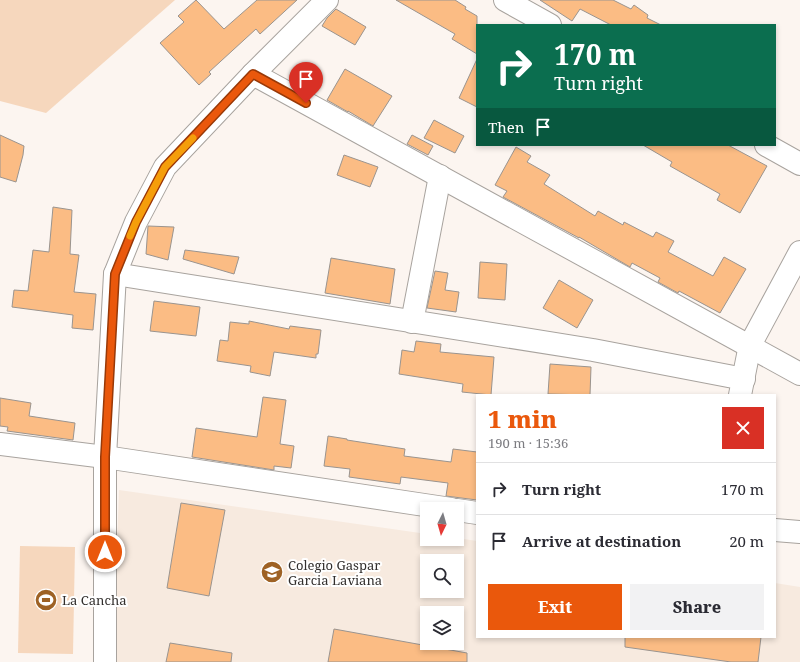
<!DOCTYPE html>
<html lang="en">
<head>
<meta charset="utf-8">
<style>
  body { margin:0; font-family:"Noto Serif",serif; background:#f2f2f3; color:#2b2b33; height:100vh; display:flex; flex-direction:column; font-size:15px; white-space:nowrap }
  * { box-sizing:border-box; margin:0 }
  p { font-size:13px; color:#7c7c81 }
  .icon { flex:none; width:22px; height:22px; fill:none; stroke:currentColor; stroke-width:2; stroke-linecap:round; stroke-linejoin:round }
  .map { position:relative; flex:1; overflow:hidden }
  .sheet { position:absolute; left:476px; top:394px; width:300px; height:244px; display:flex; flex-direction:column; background:#fff; border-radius:0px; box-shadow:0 2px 6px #0003 }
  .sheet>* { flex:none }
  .hud { position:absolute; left:476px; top:24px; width:300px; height:122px; border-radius:0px; box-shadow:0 2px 6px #0003; background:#0b6e4f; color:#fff; overflow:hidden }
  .needle { width:26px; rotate:185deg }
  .tools { position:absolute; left:420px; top:502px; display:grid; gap:8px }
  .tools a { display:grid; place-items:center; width:44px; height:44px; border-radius:0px; background:#fff; box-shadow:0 2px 6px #0003; font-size:20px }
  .pin { position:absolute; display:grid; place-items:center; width:34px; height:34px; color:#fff; margin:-41px -17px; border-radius:50% 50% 50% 0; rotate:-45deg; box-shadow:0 0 4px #0007 }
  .pin .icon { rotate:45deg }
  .me { position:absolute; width:44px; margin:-22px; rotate:0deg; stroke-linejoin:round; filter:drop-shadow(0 0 3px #0008) }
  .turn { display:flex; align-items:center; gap:14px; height:84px; padding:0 12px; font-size:18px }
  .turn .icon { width:52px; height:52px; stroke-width:2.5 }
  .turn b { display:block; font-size:28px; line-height:34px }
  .then { display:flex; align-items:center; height:38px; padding:0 12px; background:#0003; gap:8px; font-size:15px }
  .round { display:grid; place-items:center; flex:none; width:42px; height:42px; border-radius:0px; background:#f2f2f3 }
  .headline { display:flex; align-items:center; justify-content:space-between; height:68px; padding:0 12px }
  h1 { font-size:24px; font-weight:800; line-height:30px; color:#ea580c }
  .cta { display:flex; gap:8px; margin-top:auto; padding:8px 12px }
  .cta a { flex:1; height:46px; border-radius:0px; background:#ea580c; color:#fff; font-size:16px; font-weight:800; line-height:46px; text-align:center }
  .cta a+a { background:#f2f2f3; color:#2b2b33 }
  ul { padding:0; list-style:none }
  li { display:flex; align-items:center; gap:12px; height:52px; padding:0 12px; border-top:1px solid #e1e1e2 }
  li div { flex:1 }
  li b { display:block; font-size:15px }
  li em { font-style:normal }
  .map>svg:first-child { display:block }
  .built { fill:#f7eadf; fill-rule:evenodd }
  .green { fill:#f6d7bd }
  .building { fill:#fbbc84; stroke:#9a948f }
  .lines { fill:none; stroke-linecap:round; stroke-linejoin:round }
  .minor-casing { stroke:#a8a39e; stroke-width:24 }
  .minor { stroke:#fff; stroke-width:22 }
  .route-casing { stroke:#983908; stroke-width:10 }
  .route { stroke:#ea580c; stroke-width:7 }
  .slow { stroke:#f59e0b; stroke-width:7 }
  .labels { text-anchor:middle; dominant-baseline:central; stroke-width:4; stroke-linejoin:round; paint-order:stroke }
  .poi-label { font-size:13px; fill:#312e2c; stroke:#fff; text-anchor:start }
</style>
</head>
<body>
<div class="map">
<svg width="800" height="662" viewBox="0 0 800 662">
  <rect width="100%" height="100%" fill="#fcf5f0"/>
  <path class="built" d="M119,490L427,534V539L457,538L477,541V637H775V583L800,587V662H113ZM427,561H457V591H427ZM427,613H457V643H427Z"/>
  <g class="green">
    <path d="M0,0H175L46,113L0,101Z"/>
    <path d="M20,546L75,547L73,654L18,653Z"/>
  </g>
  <g class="building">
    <path d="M196,0L224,29L257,0H297L260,34L256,29L209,72L211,74L199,85L160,43L184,22L178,16Z"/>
    <path d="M396,0H455L466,7L465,9L477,16V54L452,39L455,34Z"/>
    <path d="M540,0H613L631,9L634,5L648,15L647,18L661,25H611L580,9L572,21Z"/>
    <path d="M336,9L366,27L355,45L322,26L327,18Z"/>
    <path d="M477,59V107L459,98Z"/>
    <path d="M345,69L392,96L373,126L348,111V112L327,100Z"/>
    <path d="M434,120L464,136L455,153L424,138Z"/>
    <path d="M0,135L24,146L23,155L16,182L0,177Z"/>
    <path d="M412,135L433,146L428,155L407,144Z"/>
    <path d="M643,145H728L767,166L740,213L717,200L720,194L670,166L672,162Z"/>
    <path d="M516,147L531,156L527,162L550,175L544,184L595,216L598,211L623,225L624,222L653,237L656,232L674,241L668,252L713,276L724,257L746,269L720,313L679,291L678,293L658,282L660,278L632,263L630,267L579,237V238L503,197L507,191L495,185Z"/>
    <path d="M344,155L378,167L370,187L337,175Z"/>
    <path d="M53,207L72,210L70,254L79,255L74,292L96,294L93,330L72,328L73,315L12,307L14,290L28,291L33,250L49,252Z"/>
    <path d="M148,226L174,227L168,260L146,254Z"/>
    <path d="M185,250L239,257L234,274L183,259Z"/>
    <path d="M331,258L395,269L390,304L325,293Z"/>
    <path d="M480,262L507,264L505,300L478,298Z"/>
    <path d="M435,271L448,273L445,290L459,292L456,312L427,308Z"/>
    <path d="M559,280L593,300L577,328L543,308Z"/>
    <path d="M154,301L200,307L196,336L150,331Z"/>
    <path d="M249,321L289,329L290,326L321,330L318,354H316V358L274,352L270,376L250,372L251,366L217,361L220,340L228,341L230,322L249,324Z"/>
    <path d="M416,341L441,344L440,352L494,357L491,395L462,392L463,384L399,374L402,350L414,352Z"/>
    <path d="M550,364L591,367L590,395L548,394Z"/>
    <path d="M263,397L286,400L280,444L294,446L291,468L274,466V470L192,457L196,428L257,437Z"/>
    <path d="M0,398L31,403L29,416L75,423L73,440L7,431L8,427L0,426Z"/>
    <path d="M328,436L347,439V440L405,449L404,456L451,462L453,449L477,452V500L446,496L448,483L401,477L400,484L349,477L350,469L324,466Z"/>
    <path d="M181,503L225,510L209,596L167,588Z"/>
    <path d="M334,629L467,653V662H328Z"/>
    <path d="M625,637H761L758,662H731L625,647Z"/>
    <path d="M170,643L232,653L231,662H166Z"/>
  </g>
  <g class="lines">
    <g class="minor-casing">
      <g id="minor">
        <path d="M505,0L550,25"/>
        <path d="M253,74L800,374"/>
        <path d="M766,145L800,164"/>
        <path d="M115,274L593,350L744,379"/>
        <path d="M412,322L440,176"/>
        <path d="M740,395L750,345L800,252"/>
        <path d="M0,444L105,457L451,509"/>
        <path d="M457,510L477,513"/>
        <path d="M775,530L800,532"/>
        <path d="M105,662V457L115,274L136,222L165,167L253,74L327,0"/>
      </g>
    </g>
    <use href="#minor" class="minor"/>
  </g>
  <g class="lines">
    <g class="route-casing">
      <path id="route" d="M105,552V457L115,274L136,222L165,167L253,74L306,103"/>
    </g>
    <use href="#route" class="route"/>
    <path class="slow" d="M130,236L136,222L165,167L193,138"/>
  </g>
  <defs>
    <g id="university-disc" transform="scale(1.15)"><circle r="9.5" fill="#9e6225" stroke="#fff"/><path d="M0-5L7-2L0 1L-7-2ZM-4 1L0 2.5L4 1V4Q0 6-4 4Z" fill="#fff"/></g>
    <g id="stadium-disc" transform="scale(1.15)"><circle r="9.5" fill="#9e6225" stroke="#fff"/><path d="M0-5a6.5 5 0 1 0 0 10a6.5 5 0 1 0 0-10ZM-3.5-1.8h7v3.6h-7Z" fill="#fff"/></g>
  </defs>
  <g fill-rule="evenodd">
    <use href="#university-disc" x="272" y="572"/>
    <use href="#stadium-disc" x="46" y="600"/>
  </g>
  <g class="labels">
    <g class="poi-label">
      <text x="288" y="565">Colegio Gaspar<tspan x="288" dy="15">Garcia Laviana</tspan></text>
      <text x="62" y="600">La Cancha</text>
    </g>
  </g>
</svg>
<div class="tools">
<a><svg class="needle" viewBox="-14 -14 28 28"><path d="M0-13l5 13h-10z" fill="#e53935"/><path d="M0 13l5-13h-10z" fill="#7c7c81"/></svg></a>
<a><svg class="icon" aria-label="search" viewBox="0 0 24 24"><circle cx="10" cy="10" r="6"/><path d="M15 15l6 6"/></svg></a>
<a><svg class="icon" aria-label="layers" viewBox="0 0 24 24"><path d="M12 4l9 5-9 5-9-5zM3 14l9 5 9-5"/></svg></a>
</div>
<div class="pin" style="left:306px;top:103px;background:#d93025"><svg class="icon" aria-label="arrive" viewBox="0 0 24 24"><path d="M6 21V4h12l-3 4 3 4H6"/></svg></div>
<svg class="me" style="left:105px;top:552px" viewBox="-20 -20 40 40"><circle r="17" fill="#ea580c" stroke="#fff" stroke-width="3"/><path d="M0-11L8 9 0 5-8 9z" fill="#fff"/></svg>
<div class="hud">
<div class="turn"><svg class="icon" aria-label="right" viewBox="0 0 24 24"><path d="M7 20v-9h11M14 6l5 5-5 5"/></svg><div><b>170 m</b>Turn right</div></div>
<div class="then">Then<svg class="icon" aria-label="arrive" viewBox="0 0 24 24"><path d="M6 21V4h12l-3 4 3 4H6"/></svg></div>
</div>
<section class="sheet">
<div class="headline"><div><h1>1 min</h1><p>190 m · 15:36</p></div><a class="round" style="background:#d93025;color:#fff"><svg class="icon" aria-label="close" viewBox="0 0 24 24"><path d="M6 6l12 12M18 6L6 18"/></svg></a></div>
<ul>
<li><svg class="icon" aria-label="right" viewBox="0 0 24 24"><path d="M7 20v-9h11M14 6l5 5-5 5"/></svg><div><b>Turn right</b></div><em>170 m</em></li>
<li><svg class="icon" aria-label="arrive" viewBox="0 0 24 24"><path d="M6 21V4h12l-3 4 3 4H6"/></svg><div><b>Arrive at destination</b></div><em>20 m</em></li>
</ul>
<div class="cta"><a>Exit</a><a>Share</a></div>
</section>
</div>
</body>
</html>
